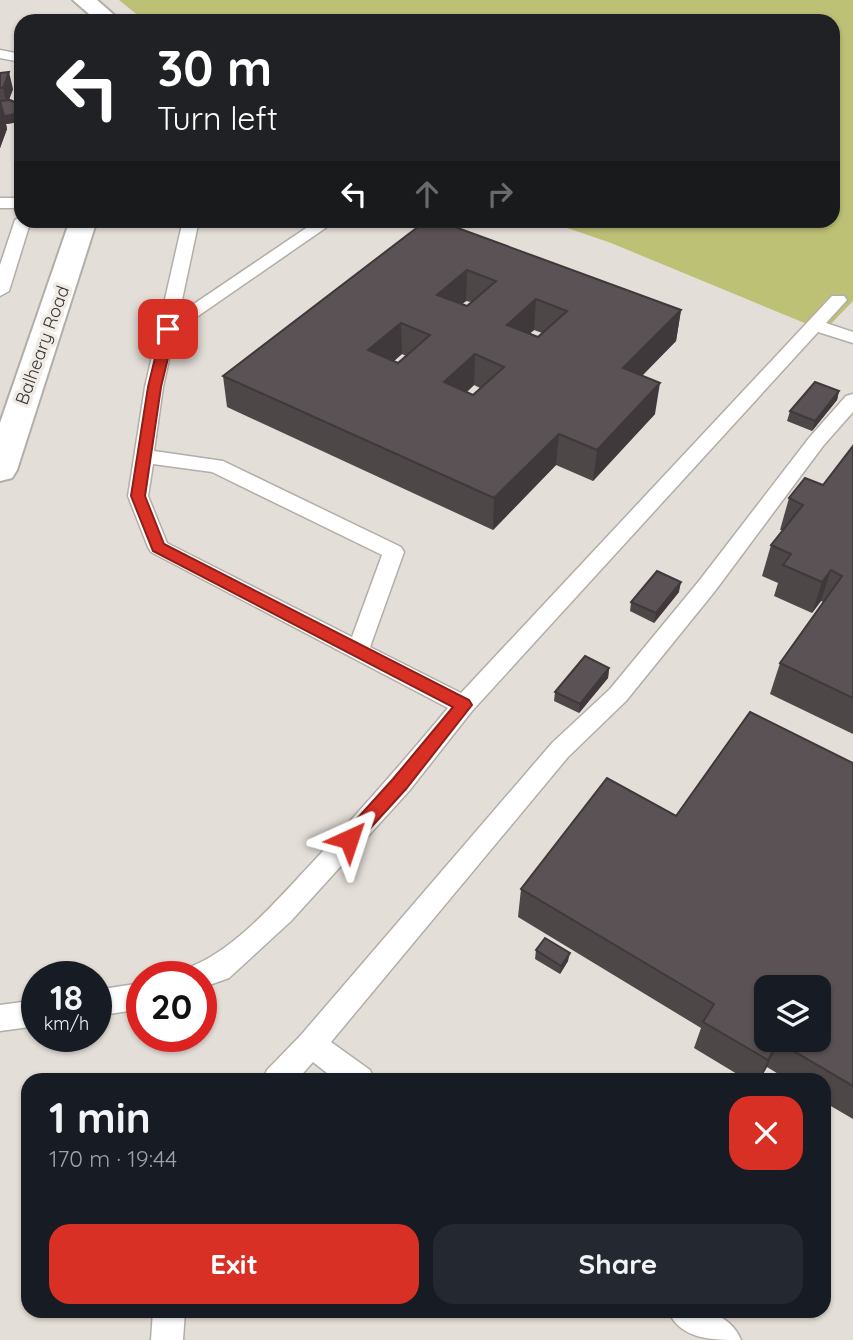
<!DOCTYPE html>
<html lang="en">
<head>
<meta charset="utf-8">
<style>
  body { margin:0; font-family:Quicksand,sans-serif; background:#242831; color:#f1f3f6; height:100vh; display:flex; flex-direction:column; font-size:26px; white-space:nowrap }
  * { box-sizing:border-box; margin:0 }
  p { font-size:23px; color:#9ea1a6 }
  .icon { flex:none; width:38px; height:38px; fill:none; stroke:currentColor; stroke-width:2; stroke-linecap:round; stroke-linejoin:round }
  .map { position:relative; flex:1; overflow:hidden }
  .side { position:absolute; left:21px; top:1073px; width:810px; height:245px; display:flex; flex-direction:column; background:#171b24; border-radius:21px; box-shadow:0 2px 5px #0004 }
  .side>* { flex:none }
  .guide { position:absolute; left:14px; top:14px; width:826px; height:214px; border-radius:21px; box-shadow:0 2px 5px #0004; background:#202124; color:#fff; overflow:hidden }
  .fabs { position:absolute; left:754px; top:975px; display:grid; gap:14px }
  .fabs a { display:grid; place-items:center; width:77px; height:77px; border-radius:14px; background:#171b24; box-shadow:0 2px 5px #0004; font-size:35px }
  .speed { position:absolute; left:21px; top:961px; display:flex; gap:14px; font-size:35px; font-weight:700; text-align:center }
  .speed>* { display:grid; place-content:center; width:91px; height:91px; border-radius:50%; background:#171b24; box-shadow:0 2px 5px #0004; line-height:1 }
  .speed small { font-size:18px; font-weight:400 }
  .speed .limit { border:10px solid #d22; background:#fff; color:#111 }
  .pin { position:absolute; display:grid; place-items:center; width:60px; height:60px; color:#fff; margin:-30px; border-radius:14px; box-shadow:0 4px 10px #0006 }
  .me { position:absolute; width:77px; margin:-38px; rotate:42deg; stroke-linejoin:round; filter:drop-shadow(0 0 5px #0008) }
  .turn { display:flex; align-items:center; gap:24px; height:147px; padding:0 28px; font-size:32px }
  .turn .icon { width:91px; height:91px; stroke-width:2.5 }
  .turn b { display:block; font-size:49px; line-height:60px }
  .lanes { display:flex; align-items:center; height:66px; padding:0 28px; background:#0003; justify-content:center; gap:35px; direction:ltr }
  .lanes .off { opacity:.35 }
  .round { display:grid; place-items:center; flex:none; width:74px; height:74px; border-radius:21px; background:#242831 }
  .headline { display:flex; align-items:center; justify-content:space-between; height:119px; padding:0 28px }
  h1 { font-size:42px; font-weight:700; line-height:52px }
  .action { display:flex; gap:14px; margin-top:auto; padding:14px 28px }
  .action a { flex:1; height:80px; border-radius:21px; background:#d93025; color:#fff; font-size:28px; font-weight:700; line-height:80px; text-align:center }
  .action a+a { background:#242831; color:#f1f3f6 }
  .map>svg:first-child { display:block }
  .green { fill:#bdc176 }
  .lines { fill:none; stroke-linecap:round; stroke-linejoin:round }
  .lane-casing { stroke:#b3ada8; stroke-width:3 }
  .secondary-casing { stroke:#b3ada8; stroke-width:4 }
  .lane { fill:#fff; fill-rule:evenodd }
  .secondary { fill:#fff; fill-rule:evenodd }
  .wall { fill:#4d4748; fill-rule:evenodd }
  .shaded-wall { fill:#3f393b }
  .building { fill:#5a5254; stroke:#3f393b; stroke-width:2; fill-rule:evenodd }
  .route { fill:#d93025; stroke:#8d1f18; stroke-width:2 }
  .labels { text-anchor:middle; dominant-baseline:central; stroke-width:7; stroke-linejoin:round; paint-order:stroke }
  .far-street-label { font-size:18px; fill:#353330; stroke:#f1ebe5 }
</style>
</head>
<body>
<div class="map">
<svg width="853" height="1340" viewBox="0 0 853 1340">
  <rect width="100%" height="100%" fill="#e4ded8"/>
  <path class="green" d="M119,0H853V301L824,331L611,243L547,221L833,220V21H145Z"/>
  <g class="lines">
    <g class="lane-casing">
      <g id="lane">
        <path d="M0,50L21,54V62L0,58Z"/>
        <rect x="0" y="198" width="21" height="10"/>
        <path d="M21,216V220H31L9,291L0,296V265L15,220Z"/>
        <path d="M183,220H199L179,314L318,220H337L175,332L163,387L154,451L223,461L401,547L404,552L370,647L461,693L832,296H844L847,300L826,323L853,332V343L818,332L472,711L409,791L291,921L229,978L201,988V976H187L190,967C235,950 278,899 311,864C358,813 404,761 448,708L151,552L148,547L128,496L145,387ZM153,464L212,472L382,555L352,637L167,543L148,496Z"/>
        <path d="M853,394V412L823,446L715,591L626,701L568,757L331,1042L370,1070L374,1080H336L313,1062L297,1080H263L267,1070L301,1035L552,743L610,689L699,581L809,438L846,396Z"/>
        <path d="M142,983V1009L96,1016V990Z"/>
        <path d="M37,1000V1026L0,1031V1005Z"/>
        <path d="M153,1311H185L183,1340H151Z"/>
        <path d="M668,1311C697,1310 728,1309 741,1340C712,1340 681,1340 668,1311Z"/>
      </g>
    </g>
    <g class="secondary-casing">
      <g id="secondary">
        <path d="M73,0H97L121,21H97Z"/>
        <path d="M70,220H97L17,470L12,478L0,481V423Z"/>
      </g>
    </g>
    <use href="#lane" class="lane"/>
    <use href="#secondary" class="secondary"/>
  </g>
  <g class="wall">
    <path d="M0,88L13,89L9,100L20,104L21,107V117L20,120L13,123L6,124L7,129L0,148Z"/>
    <path d="M403,220H441L440,222L681,310L676,341L642,376L655,414L593,481L556,465L493,530L227,407L223,376L419,226ZM466,301L471,302L467,306L462,304ZM534,330L542,333L538,337L530,333ZM402,354L406,356L398,363L394,361ZM474,385L480,388L473,395L467,392Z"/>
    <path d="M839,391L837,400L812,431L787,421L790,411Z"/>
    <path d="M853,446V734L770,694L780,663L823,602L821,601L812,613L774,596L778,583L762,576L771,545L782,530H780L789,498L823,485Z"/>
    <path d="M679,592L654,623L630,611L631,602Z"/>
    <path d="M609,668L608,678L579,713L554,701L555,692Z"/>
    <path d="M853,763V1119L824,1102V1080H788L767,1067L760,1080H747L694,1048L701,1028L518,917L521,889L676,816Z"/>
    <path d="M536,950L568,961L560,974L535,959Z"/>
  </g>
  <g class="shaded-wall">
    <path d="M9,72L13,89L7,105L3,88Z"/>
    <path d="M0,101L20,104L21,107V117L20,120L13,123L6,124L7,129L0,148Z"/>
    <path d="M467,270L466,301L437,325V295Z"/>
    <path d="M536,299L534,330L506,355L507,325Z"/>
    <path d="M681,310L676,341L619,399L623,368Z"/>
    <path d="M401,323L402,354L370,381L368,350Z"/>
    <path d="M475,354L474,385L443,413L444,382Z"/>
    <path d="M660,383L655,414L593,481L597,450Z"/>
    <path d="M839,391L837,400L812,431L815,421Z"/>
    <path d="M559,434L556,465L493,530L494,498Z"/>
    <path d="M831,570L821,601L812,613L822,582Z"/>
    <path d="M681,582L679,592L654,623L656,613Z"/>
    <path d="M609,668L608,678L579,713L580,704Z"/>
    <path d="M570,953L568,961L560,974L561,966Z"/>
    <path d="M778,1042L767,1067L759,1080L768,1060Z"/>
  </g>
  <g class="building">
    <path d="M9,72L3,88H0V73Z"/>
    <path d="M10,100L20,104L18,112L11,115L4,116L0,101Z"/>
    <path d="M427,220H436L681,310L623,368L660,383L597,450L559,434L494,498L223,376ZM467,270L496,281L467,306L437,295ZM536,299L567,311L538,337L507,325ZM401,323L430,335L398,363L368,350ZM475,354L504,367L473,395L444,382Z"/>
    <path d="M815,382L839,391L815,421L790,411Z"/>
    <path d="M853,446V698L780,663L842,576L831,570L822,582L783,565L791,554L771,545L803,505L789,498L805,478L823,485Z"/>
    <path d="M657,571L681,582L656,613L631,602Z"/>
    <path d="M585,656L609,668L580,704L555,692Z"/>
    <path d="M750,712L853,763V1086L778,1042L768,1060L703,1022L714,1004L521,889L607,778L676,816ZM766,987H819V1040H766Z"/>
    <path d="M545,938L570,953L561,966L536,950Z"/>
  </g>
  <path class="route" d="M168,325L175,329L161,387L145,496L164,544L469,700L472,705L406,789L356,844L349,847L343,844L340,839L343,834L393,779L453,707L153,551L131,496L148,387L162,329Z"/>
  <g class="labels">
    <g class="far-street-label">
      <text transform="translate(42 345) rotate(-70)">Balheary Road</text>
    </g>
  </g>
</svg>
<div class="fabs">
<a><svg class="icon" aria-label="layers" viewBox="0 0 24 24"><path d="M12 4l9 5-9 5-9-5zM3 14l9 5 9-5"/></svg></a>
</div>
<div class="speed"><div>18<small>km/h</small></div><div class="limit">20</div></div>
<div class="pin" style="left:168px;top:329px;background:#d93025"><svg class="icon" aria-label="arrive" viewBox="0 0 24 24"><path d="M6 21V4h12l-3 4 3 4H6"/></svg></div>
<svg class="me" style="left:349px;top:839px" viewBox="-20 -20 40 40"><path d="M0-17L14 15 0 8-14 15z" fill="#d93025" stroke="#fff" stroke-width="4"/></svg>
<div class="guide">
<div class="turn"><svg class="icon" aria-label="left" viewBox="0 0 24 24"><path d="M17 20v-9H6M10 6l-5 5 5 5"/></svg><div><b>30 m</b>Turn left</div></div>
<div class="lanes"><svg class="icon" aria-label="left" viewBox="0 0 24 24"><path d="M17 20v-9H6M10 6l-5 5 5 5"/></svg><svg class="icon off" aria-label="ahead" viewBox="0 0 24 24"><path d="M12 20V5M6 11l6-6 6 6"/></svg><svg class="icon off" aria-label="right" viewBox="0 0 24 24"><path d="M7 20v-9h11M14 6l5 5-5 5"/></svg></div>
</div>
<section class="side">
<div class="headline"><div><h1>1 min</h1><p>170 m · 19:44</p></div><a class="round" style="background:#d93025;color:#fff"><svg class="icon" aria-label="close" viewBox="0 0 24 24"><path d="M6 6l12 12M18 6L6 18"/></svg></a></div>
<div class="action"><a>Exit</a><a>Share</a></div>
</section>
</div>
</body>
</html>
